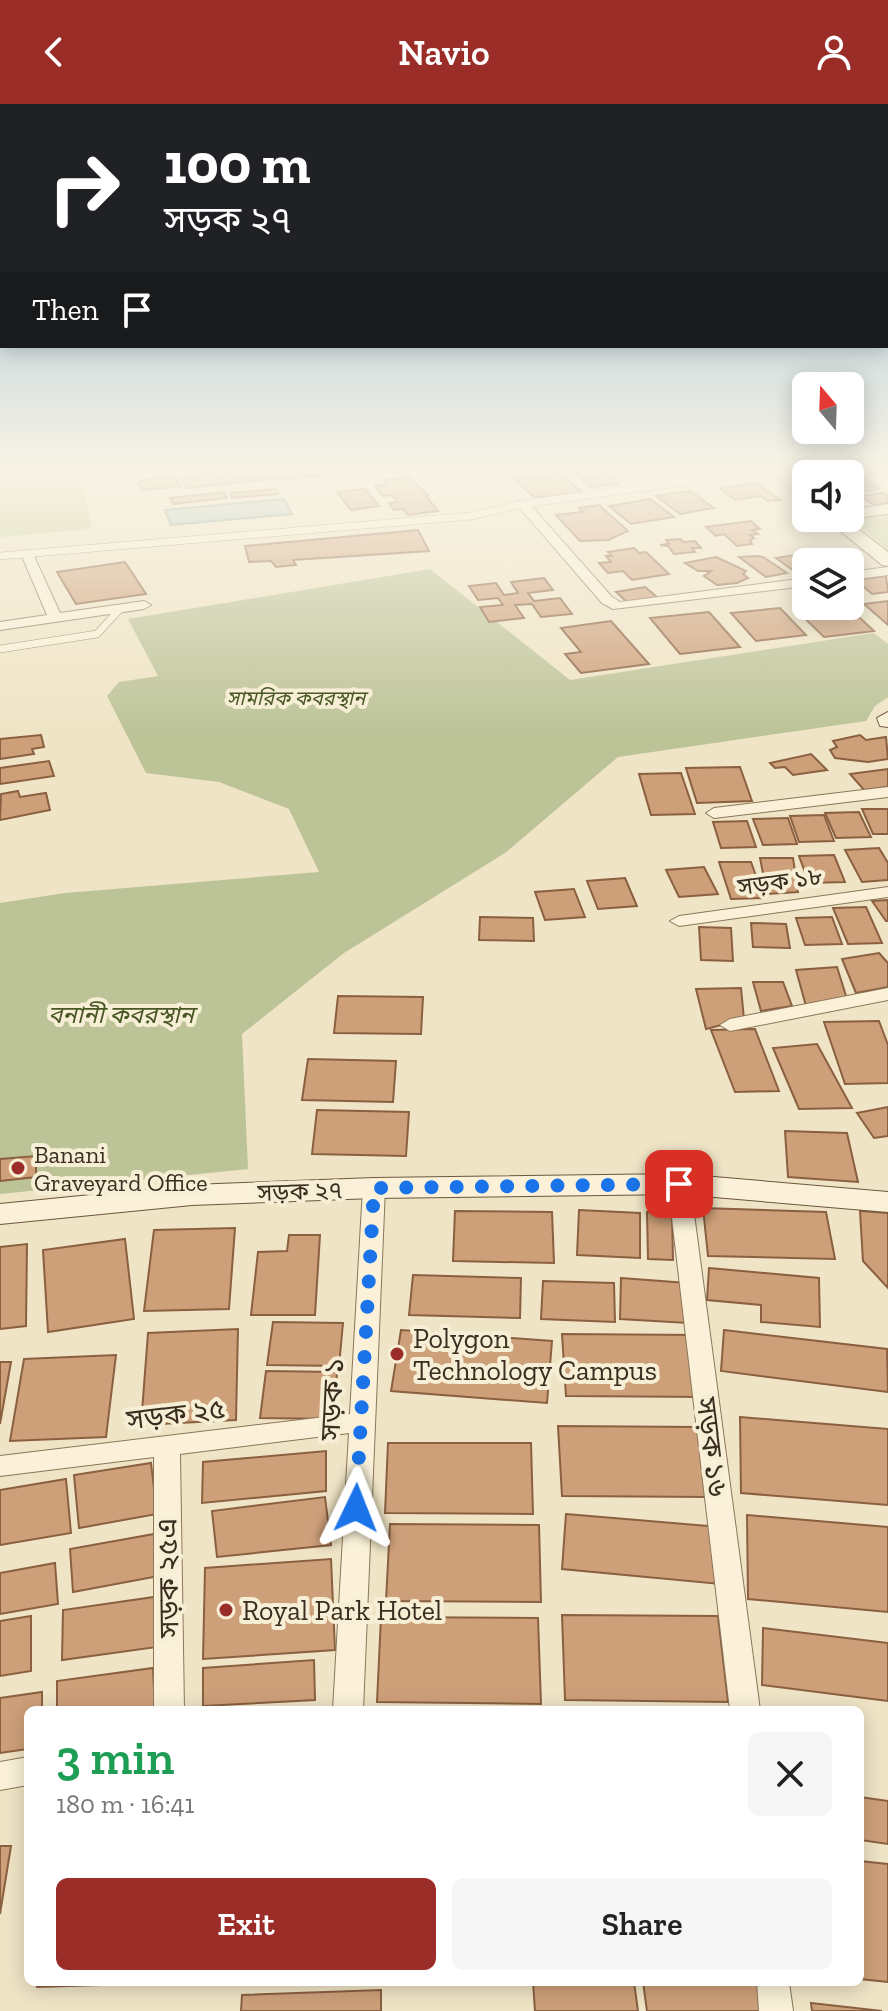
<!DOCTYPE html>
<html lang="en">
<head>
<meta charset="utf-8">
<style>
  body { margin:0; font-family:"Zilla Slab","Noto Sans Bengali",serif; background:#f6f6f6; color:#222; height:100vh; display:flex; flex-direction:column; font-size:30px; white-space:nowrap }
  * { box-sizing:border-box; margin:0 }
  p { font-size:26px; color:#767676 }
  .icon { flex:none; width:44px; height:44px; fill:none; stroke:currentColor; stroke-width:2; stroke-linecap:round; stroke-linejoin:round }
  .map { position:relative; flex:1; overflow:hidden }
  .drawer { position:absolute; left:24px; top:1602px; width:840px; height:280px; display:flex; flex-direction:column; background:#fff; border-radius:12px; box-shadow:0 4px 20px #0003 }
  .drawer>* { flex:none }
  .hud { position:absolute; left:0px; top:0px; width:888px; height:244px; box-shadow:0 4px 20px #0003; background:#202124; color:#fff; overflow:hidden }
  .needle { width:52px; rotate:341deg }
  .buttons { position:absolute; left:792px; top:268px; display:grid; gap:16px }
  .buttons a { display:grid; place-items:center; width:72px; height:72px; border-radius:12px; background:#fff; box-shadow:0 4px 20px #0003; font-size:40px }
  .pin { position:absolute; display:grid; place-items:center; width:68px; height:68px; color:#fff; margin:-34px; border-radius:16px; box-shadow:0 4px 12px #0006 }
  .me { position:absolute; width:88px; margin:-44px; rotate:2deg; stroke-linejoin:round; filter:drop-shadow(0 0 6px #0008) }
  .turn { display:flex; align-items:center; gap:28px; height:168px; padding:0 32px; font-size:36px }
  .turn .icon { width:104px; height:104px; stroke-width:2.5 }
  .turn b { display:block; font-size:56px; line-height:68px }
  .then { display:flex; align-items:center; height:76px; padding:0 32px; background:#0003; gap:16px; font-size:30px }
  .round { display:grid; place-items:center; flex:none; width:84px; height:84px; border-radius:12px; background:#f6f6f6 }
  .headline { display:flex; align-items:center; justify-content:space-between; height:136px; padding:0 32px }
  h1 { font-size:48px; font-weight:600; line-height:60px; color:#1e9e55 }
  .action { display:flex; gap:16px; margin-top:auto; padding:16px 32px }
  .action a { flex:1; height:92px; border-radius:12px; background:#9b2d29; color:#fff; font-size:32px; font-weight:600; line-height:92px; text-align:center }
  .action a+a { background:#f6f6f6; color:#222 }
  header { display:flex; justify-content:space-between; align-items:center; height:104px; padding:0 32px; background:#9b2d29; color:#fff; font-size:36px; font-weight:600 }
  .map>svg:first-child { display:block }
  .green { fill:#c5ce98 }
  .cemetery { fill:#bcc397 }
  .water { fill:#a7c2bb; stroke:#6d918a; stroke-width:2 }
  .building { fill:#cea07a; stroke:#8a6040; stroke-width:2 }
  .lines { fill:none; stroke-linecap:round; stroke-linejoin:round }
  .lane-casing { stroke:#8b765a; stroke-width:8 }
  .street-casing { stroke:#8b765a; stroke-width:2 }
  .secondary-casing { stroke:#6d573d; stroke-width:2 }
  .lane { stroke:#faf1d8; stroke-width:7 }
  .street { fill:#faf1d8; fill-rule:evenodd }
  .secondary { fill:#faf1d8; fill-rule:evenodd }
  .route { stroke:#1a73e8; stroke-width:14; stroke-dasharray:0 25.2 }
  .poi-dot { fill:#9b2d29; stroke:#f6eed5; stroke-width:3 }
  .labels { text-anchor:middle; dominant-baseline:central; stroke-width:8; stroke-linejoin:round; paint-order:stroke }
  .far-park-label { font-size:20px; font-style:italic; fill:#485725; stroke:#f6eed5 }
  .street-label { font-size:24px; fill:#3a2d1f; stroke:#f6eed5 }
  .park-label { font-size:24px; font-style:italic; fill:#485725; stroke:#f6eed5 }
  .poi-label { font-size:24px; fill:#3a2d1f; stroke:#f6eed5; text-anchor:start }
  .near-poi-label { font-size:28px; fill:#3a2d1f; stroke:#f6eed5; text-anchor:start }
  .near-street-label { font-size:28px; fill:#3a2d1f; stroke:#f6eed5 }
</style>
</head>
<body>
<header><svg class="icon" aria-label="back" viewBox="0 0 24 24"><path d="M15 5l-7 7 7 7"/></svg>Navio<svg class="icon" aria-label="person" viewBox="0 0 24 24"><circle cx="12" cy="8" r="4"/><path d="M4 21q1-7 8-7t8 7"/></svg></header>
<div class="map">
<svg width="888" height="1907" viewBox="0 0 888 1907">
  <rect width="100%" height="100%" fill="#efe4c5"/>
  <g class="green">
    <path d="M0,364H78L92,425L0,433Z"/>
    <path d="M888,409V446L850,415Z"/>
  </g>
  <path class="cemetery" d="M430,465L570,576L874,529L888,540V593L875,602L866,617L618,653L505,749L344,849L242,930L248,1065L0,1090V799L65,789L319,768L289,705L219,678L146,669L107,592L119,578L158,572L128,515Z"/>
  <path class="water" d="M284,395L292,410L171,421L165,406Z"/>
  <g class="building">
    <path d="M275,364L276,368L281,367L280,364H321L324,372L247,377L244,368H252L250,365Z"/>
    <path d="M484,364L489,369L463,372L457,367Z"/>
    <path d="M502,364H554L582,388L535,394Z"/>
    <path d="M692,364H748L750,366L702,372Z"/>
    <path d="M849,364L865,374L850,376V370H814Z"/>
    <path d="M226,365L230,372L242,371L246,378L187,384L182,376Z"/>
    <path d="M603,365L618,380L590,383L575,368Z"/>
    <path d="M175,372L181,382L142,386L138,379L145,375Z"/>
    <path d="M409,373L428,391H425L438,407L408,411L403,405L394,406L389,399L398,398L392,391L383,392L375,381L387,380L384,376Z"/>
    <path d="M867,376L879,385L850,389V378Z"/>
    <path d="M756,379L780,396L768,397L761,392L735,396L719,384Z"/>
    <path d="M276,385L278,390L232,394L230,389Z"/>
    <path d="M365,385L379,402L351,406L337,388Z"/>
    <path d="M690,387L714,404L680,410L656,392Z"/>
    <path d="M224,388L227,394L173,400L170,394Z"/>
    <path d="M884,389L888,392V399L874,401L861,392Z"/>
    <path d="M650,395L674,413L631,420L609,402Z"/>
    <path d="M599,401L628,427L608,436L580,437L556,411L583,408L579,404Z"/>
    <path d="M751,417L760,425L752,426L758,430L750,431L754,434L750,436L752,440L737,442L724,430L716,432L706,423Z"/>
    <path d="M418,426L429,447L293,456L296,461L276,463L271,457L249,458L245,442Z"/>
    <path d="M680,435L684,438L695,437L701,444H692L695,448L674,450L668,442L660,441L669,440L666,436Z"/>
    <path d="M634,444L639,449L646,448L669,470L632,476L623,467L608,469L599,459L611,458L606,452H612L608,448Z"/>
    <path d="M801,450L811,458H806V465L794,467L776,454Z"/>
    <path d="M757,452L763,453L787,469L766,473L739,453Z"/>
    <path d="M716,453L746,467L743,470L748,474L737,479L717,481L704,472L711,467H698L685,459Z"/>
    <path d="M125,458L146,490L76,500L57,468Z"/>
    <path d="M886,472L888,488L872,490L856,476Z"/>
    <path d="M544,474L553,486L528,489L534,497L560,494L572,510L541,513L532,500L515,501L524,514L489,518L480,503L503,501L498,494L478,496L469,482L496,479L504,491L518,489L511,478Z"/>
    <path d="M645,483L657,493L627,498L616,488Z"/>
    <path d="M888,497V521L864,500Z"/>
    <path d="M816,502H847L874,527L824,533L795,505Z"/>
    <path d="M780,504L806,531L756,537L731,509Z"/>
    <path d="M709,508L740,543L680,550L650,514Z"/>
    <path d="M611,517L649,560L581,569L565,550L581,548L561,524Z"/>
    <path d="M41,631L44,643L32,645L34,650L0,655V635Z"/>
    <path d="M860,631L866,636L886,633L888,655L868,658L835,654L830,646L837,643L833,637Z"/>
    <path d="M811,650L827,666L793,671L785,663L775,664L770,659Z"/>
    <path d="M49,657L54,672L0,680V664Z"/>
    <path d="M740,663L752,697L697,699L686,664Z"/>
    <path d="M888,665V683L864,686L850,670Z"/>
    <path d="M681,669L695,710L651,711L639,670Z"/>
    <path d="M18,687L20,693L46,689L50,706L0,716L1,690Z"/>
    <path d="M862,705H888V730H873Z"/>
    <path d="M859,708L871,733L836,734L825,709Z"/>
    <path d="M824,711L834,737L799,738L790,712Z"/>
    <path d="M788,714L797,740L763,741L753,715Z"/>
    <path d="M747,717L756,743L721,744L713,718Z"/>
    <path d="M879,744L888,759V776L862,778L845,746Z"/>
    <path d="M834,751L845,778L809,779L799,752Z"/>
    <path d="M760,754H793L798,788L767,790Z"/>
    <path d="M719,758H751L764,794L731,795Z"/>
    <path d="M704,763L718,790L679,793L666,766Z"/>
    <path d="M625,774L637,802L598,805L587,777Z"/>
    <path d="M574,785L585,813L545,816L535,788Z"/>
    <path d="M888,796V817H886L872,797Z"/>
    <path d="M866,803L882,839L848,840L833,804Z"/>
    <path d="M480,813L533,814L534,837L479,836Z"/>
    <path d="M832,813L842,840L805,841L796,814Z"/>
    <path d="M751,819L786,820L790,844L753,843Z"/>
    <path d="M699,823L731,824L733,857L701,856Z"/>
    <path d="M879,849L888,859V883L856,889L842,855Z"/>
    <path d="M837,863L847,895L806,902L796,866Z"/>
    <path d="M753,878H783L792,902L761,907Z"/>
    <path d="M741,884L744,915L706,925L696,885Z"/>
    <path d="M338,892L423,893L421,930L334,929Z"/>
    <path d="M879,917L888,941V979L845,980L824,918Z"/>
    <path d="M755,925L779,987L735,988L711,926Z"/>
    <path d="M817,940L852,1004L799,1005L773,944Z"/>
    <path d="M308,955L396,957L393,998L302,996Z"/>
    <path d="M888,1003V1032L874,1034L857,1009Z"/>
    <path d="M317,1006L409,1008L406,1052L312,1050Z"/>
    <path d="M785,1027L847,1029L858,1078L788,1073Z"/>
    <path d="M36,1052V1073L0,1077V1055Z"/>
    <path d="M703,1104L826,1108L835,1155L708,1152Z"/>
    <path d="M579,1106L640,1109V1154L577,1151Z"/>
    <path d="M455,1107L552,1108L554,1159L453,1157Z"/>
    <path d="M860,1107L888,1109V1184L863,1157Z"/>
    <path d="M647,1108L672,1109L673,1156L648,1155Z"/>
    <path d="M235,1124L229,1205L144,1207L154,1126Z"/>
    <path d="M289,1131H320L315,1211H251L258,1148L287,1147Z"/>
    <path d="M125,1135L134,1215L48,1228L43,1146Z"/>
    <path d="M27,1140L26,1222L0,1225V1143Z"/>
    <path d="M709,1164L819,1174L820,1223L761,1218V1201L707,1196Z"/>
    <path d="M413,1171L521,1174L520,1214L409,1211Z"/>
    <path d="M621,1174L687,1179L688,1219L620,1215Z"/>
    <path d="M543,1177L614,1179L615,1218L541,1215Z"/>
    <path d="M273,1218L343,1219L339,1262L267,1261Z"/>
    <path d="M238,1225L236,1316L141,1321L148,1229Z"/>
    <path d="M401,1226L552,1237L547,1299L391,1287Z"/>
    <path d="M724,1226L887,1245L888,1288L721,1267Z"/>
    <path d="M562,1230L697,1231L705,1293L566,1292Z"/>
    <path d="M116,1251L106,1333L10,1337L24,1255Z"/>
    <path d="M0,1258H11L0,1320Z"/>
    <path d="M266,1267L337,1268L334,1315L260,1314Z"/>
    <path d="M740,1313L888,1325V1401L741,1389Z"/>
    <path d="M558,1322L700,1323L709,1393L562,1392Z"/>
    <path d="M388,1339H531L533,1410L385,1409Z"/>
    <path d="M326,1347V1387L202,1399L203,1358Z"/>
    <path d="M151,1359L157,1410L79,1424L74,1371Z"/>
    <path d="M66,1375L71,1429L0,1441V1386Z"/>
    <path d="M325,1393L331,1441L217,1453L212,1407Z"/>
    <path d="M566,1410L720,1423V1480L562,1465Z"/>
    <path d="M747,1411L888,1423V1508L748,1495Z"/>
    <path d="M390,1420L539,1421L541,1498L386,1497Z"/>
    <path d="M154,1430L159,1472L73,1488L70,1445Z"/>
    <path d="M331,1455L335,1546L203,1555L205,1464Z"/>
    <path d="M55,1459L58,1500L0,1510V1469Z"/>
    <path d="M154,1493L157,1543L62,1556L63,1506Z"/>
    <path d="M562,1511L718,1512L728,1598L565,1596Z"/>
    <path d="M31,1512V1567L0,1572V1517Z"/>
    <path d="M381,1513L538,1514L541,1600L377,1598Z"/>
    <path d="M763,1524L888,1539V1597L762,1581Z"/>
    <path d="M314,1556L315,1596L203,1602V1564Z"/>
    <path d="M153,1564L155,1606H57V1577Z"/>
    <path d="M42,1588V1606H28V1645L0,1649V1594Z"/>
    <path d="M860,1693L888,1697V1740L860,1736Z"/>
    <path d="M0,1742H11L0,1810Z"/>
    <path d="M860,1757L888,1760V1878L860,1875Z"/>
    <path d="M37,1878H199L37,1883Z"/>
    <path d="M533,1878H634L638,1907H535Z"/>
    <path d="M643,1878H762L767,1907H647Z"/>
    <path d="M381,1886V1907H241L242,1891Z"/>
    <path d="M811,1899L882,1907H812Z"/>
  </g>
  <g class="lines">
    <g class="lane-casing">
      <g id="lane">
        <path d="M0,452L471,412L523,400L772,366"/>
        <path d="M0,545L97,530L120,505"/>
      </g>
    </g>
    <g class="street-casing">
      <g id="street">
        <path d="M764,364H778L806,387V397Z"/>
        <path d="M519,397H527L612,493L620,498L806,474V482L613,505L602,499L519,403Z"/>
        <path d="M27,446L33,450L60,509L144,497L151,501L144,505L0,526V518L47,511L21,450Z"/>
        <path d="M888,463V471L850,476V468Z"/>
        <path d="M888,683V693L714,714L706,709L714,704Z"/>
        <path d="M888,783V793L679,822L670,817L679,812Z"/>
        <path d="M888,884V896L730,927L720,921L730,915Z"/>
        <path d="M679,1073L687,1075L690,1080L760,1606H730L668,1080L671,1075Z"/>
        <path d="M374,1077L382,1079L385,1084L363,1606H333L349,1329L180,1350L184,1606H154V1353L0,1372V1352L350,1310L363,1084L366,1079Z"/>
        <path d="M28,1653V1681L0,1686V1658Z"/>
        <path d="M757,1878H789L793,1907H759Z"/>
      </g>
    </g>
    <g class="secondary-casing">
      <g id="secondary">
        <path d="M888,400V410L845,415L888,448V462L882,461L824,414H850V406Z"/>
        <path d="M888,608V623L880,622L877,614Z"/>
        <path d="M679,1070L888,1088V1108L679,1090L374,1094L192,1101L0,1120V1100L192,1081L374,1074Z"/>
      </g>
    </g>
    <use href="#lane" class="lane"/>
    <use href="#street" class="street"/>
    <use href="#secondary" class="secondary"/>
  </g>
  <linearGradient id="sky" x2="0" y2="1"><stop stop-color="#8ebad6"/><stop offset="0.58" stop-color="#f8f3e5"/><stop offset="1" stop-color="#f8f3e5" stop-opacity="0"/></linearGradient>
  <rect width="888" height="631" fill="url(#sky)"/>
  <g class="lines">
    <path class="route" d="M356,1404L374,1084L679,1080"/>
  </g>
  <g class="poi-dot">
    <circle cx="18" cy="1064" r="8"/>
    <circle cx="397" cy="1250" r="8"/>
    <circle cx="226" cy="1506" r="8"/>
  </g>
  <g class="labels">
    <g class="far-park-label">
      <text x="296" y="594">সামরিক কবরস্থান</text>
    </g>
    <g class="street-label">
      <text transform="translate(780 777) rotate(-8)">সড়ক ১৮</text>
      <text transform="translate(300 1087) rotate(-2)">সড়ক ২৭</text>
    </g>
    <g class="park-label">
      <text x="121" y="910">বনানী কবরস্থান</text>
    </g>
    <g class="poi-label">
      <text x="34" y="1050">Banani<tspan x="34" dy="28">Graveyard Office</tspan></text>
    </g>
    <g class="near-poi-label">
      <text x="413" y="1234">Polygon<tspan x="413" dy="32">Technology Campus</tspan></text>
      <text x="242" y="1506">Royal Park Hotel</text>
    </g>
    <g class="near-street-label">
      <text transform="translate(332 1295) rotate(-87)">সড়ক ১</text>
      <text transform="translate(176 1310) rotate(-7)">সড়ক ২৫</text>
      <text transform="translate(712 1343) rotate(83)">সড়ক ১৬</text>
      <text transform="translate(168 1474) rotate(-91)">সড়ক ২৫এ</text>
    </g>
  </g>
</svg>
<div class="buttons">
<a><svg class="needle" viewBox="-14 -14 28 28"><path d="M0-13l5 13h-10z" fill="#e53935"/><path d="M0 13l5-13h-10z" fill="#767676"/></svg></a>
<a><svg class="icon" aria-label="sound" viewBox="0 0 24 24"><path d="M4 9h4l5-4v14l-5-4H4zM17 9q2 3 0 6"/></svg></a>
<a><svg class="icon" aria-label="layers" viewBox="0 0 24 24"><path d="M12 4l9 5-9 5-9-5zM3 14l9 5 9-5"/></svg></a>
</div>
<div class="pin" style="left:679px;top:1080px;background:#d93025"><svg class="icon" aria-label="arrive" viewBox="0 0 24 24"><path d="M6 21V4h12l-3 4 3 4H6"/></svg></div>
<svg class="me" style="left:356px;top:1404px" viewBox="-20 -20 40 40"><path d="M0-17L14 15 0 8-14 15z" fill="#1a73e8" stroke="#fff" stroke-width="4"/></svg>
<div class="hud">
<div class="turn"><svg class="icon" aria-label="right" viewBox="0 0 24 24"><path d="M7 20v-9h11M14 6l5 5-5 5"/></svg><div><b>100 m</b>সড়ক ২৭</div></div>
<div class="then">Then<svg class="icon" aria-label="arrive" viewBox="0 0 24 24"><path d="M6 21V4h12l-3 4 3 4H6"/></svg></div>
</div>
<section class="drawer">
<div class="headline"><div><h1>3 min</h1><p>180 m · 16:41</p></div><a class="round"><svg class="icon" aria-label="close" viewBox="0 0 24 24"><path d="M6 6l12 12M18 6L6 18"/></svg></a></div>
<div class="action"><a>Exit</a><a>Share</a></div>
</section>
</div>
</body>
</html>
